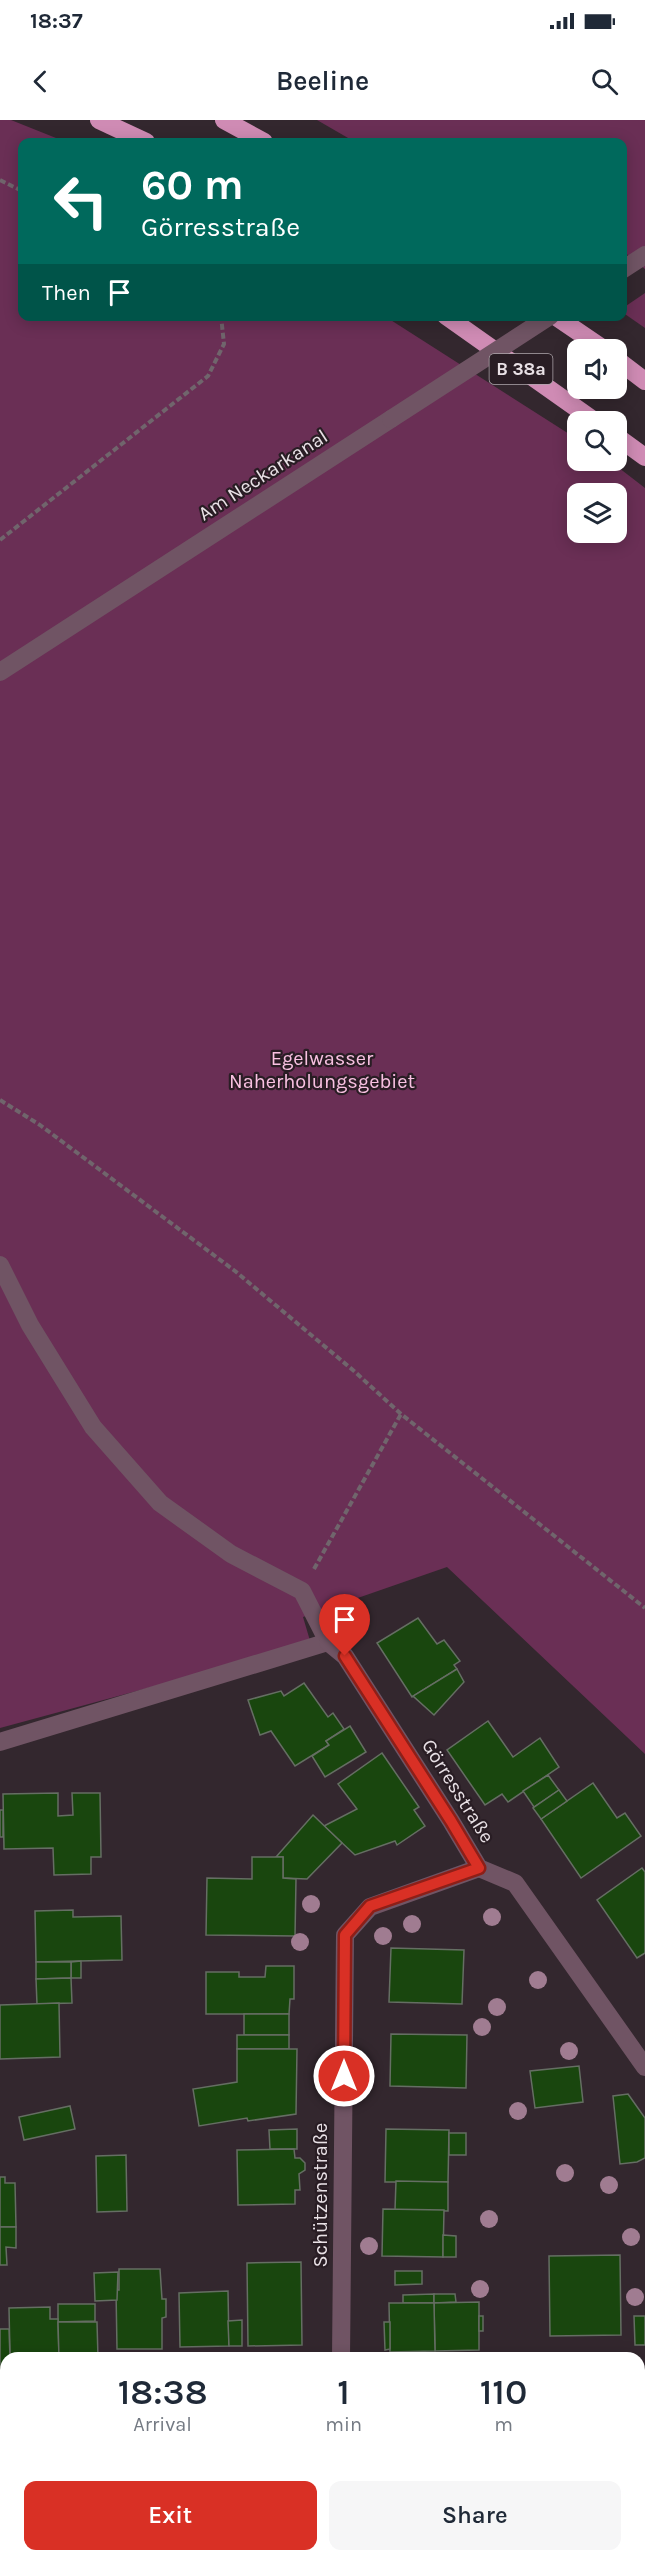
<!DOCTYPE html>
<html lang="en">
<head>
<meta charset="utf-8">
<style>
  body { margin:0; font-family:Karla,sans-serif; background:#f6f6f7; color:#1f2937; height:100vh; display:flex; flex-direction:column; font-size:22px; white-space:nowrap }
  * { box-sizing:border-box; margin:0 }
  p { font-size:20px; color:#747a83 }
  .icon { flex:none; width:33px; height:33px; fill:none; stroke:currentColor; stroke-width:2; stroke-linecap:round; stroke-linejoin:round }
  .map { position:relative; flex:1; overflow:hidden }
  .side { position:absolute; left:0px; top:2232px; width:645px; height:210px; display:flex; flex-direction:column; background:#fff; border-radius:18px 18px 0 0; box-shadow:0 3px 15px #0003 }
  .side>* { flex:none }
  .top-card { position:absolute; left:18px; top:18px; width:609px; height:183px; border-radius:12px; box-shadow:0 3px 15px #0003; background:#00695c; color:#fff; overflow:hidden }
  .tools { position:absolute; left:567px; top:219px; display:grid; gap:12px }
  .tools a { display:grid; place-items:center; width:60px; height:60px; border-radius:12px; background:#fff; box-shadow:0 3px 15px #0003; font-size:30px }
  .pin { position:absolute; display:grid; place-items:center; width:51px; height:51px; color:#fff; margin:-62px -26px; border-radius:50% 50% 50% 0; rotate:-45deg; box-shadow:0 0 6px #0007 }
  .pin .icon { rotate:45deg }
  .me { position:absolute; width:66px; margin:-33px; rotate:0deg; stroke-linejoin:round; filter:drop-shadow(0 0 4px #0008) }
  .turn { display:flex; align-items:center; gap:21px; height:126px; padding:0 24px; font-size:27px }
  .turn .icon { width:78px; height:78px; stroke-width:2.5 }
  .turn b { display:block; font-size:42px; line-height:51px }
  .then { display:flex; align-items:center; height:57px; padding:0 24px; background:#0003; gap:12px; font-size:22px }
  .eta { display:flex; justify-content:space-evenly; align-items:center; height:102px; text-align:center }
  .eta b { font-size:36px; font-weight:600; line-height:42px }
  .button { display:flex; gap:12px; margin-top:auto; padding:12px 24px }
  .button a { flex:1; height:69px; border-radius:12px; background:#d93025; color:#fff; font-size:24px; font-weight:600; line-height:69px; text-align:center }
  .button a+a { background:#f6f6f7; color:#1f2937 }
  .status { display:flex; justify-content:space-between; align-items:center; height:42px; padding:0 30px; background:#fff; direction:ltr }
  .status svg { height:16px; fill:currentColor }
  header { display:flex; justify-content:space-between; align-items:center; height:78px; padding:0 24px; background:#fff; font-size:27px; font-weight:600 }
  .map>svg:first-child { display:block }
  .green { fill:#6a2f55; fill-rule:evenodd }
  .building { fill:#19460e; stroke:#656e63; stroke-width:1.5 }
  .lines { fill:none; stroke-linecap:round; stroke-linejoin:round }
  .path { stroke:#70656c; stroke-width:4; stroke-dasharray:6 3; stroke-linecap:butt }
  .lane { stroke:#705464; stroke-width:18 }
  .street { stroke:#705464; stroke-width:18 }
  .highway { stroke:#cf8bb4; stroke-width:18 }
  .lane-bridge { stroke:#705464; stroke-width:18 }
  .tree { fill:#a07c91 }
  .route-casing { stroke:#8d1f18; stroke-width:15 }
  .route { stroke:#d93025; stroke-width:10 }
  .labels { text-anchor:middle; dominant-baseline:central; stroke-width:4.5; stroke-linejoin:round; paint-order:stroke }
  .shield { fill:#291d24; stroke:#afa6ac; stroke-width:1.5 }
  .shield-label { font-size:18px; font-weight:bold; fill:#e9e1e6 }
  .street-label { font-size:20px; fill:#e9e1e6; stroke:#291d24 }
  .park-label { font-size:20px; fill:#f9c1e2; stroke:#291d24 }
</style>
</head>
<body>
<div class="status"><b>18:37</b><svg viewBox="0 0 49 12"><path d="M0 12V9h3v3zM5 12V6h3v6zM10 12V3h3v9zM15 12V0h3v12zM26 1h20v11H26zM47 4h2v5h-2z"/></svg></div>
<header><svg class="icon" aria-label="back" viewBox="0 0 24 24"><path d="M15 5l-7 7 7 7"/></svg>Beeline<svg class="icon" aria-label="search" viewBox="0 0 24 24"><circle cx="10" cy="10" r="6"/><path d="M15 15l6 6"/></svg></header>
<div class="map">
<svg width="645" height="2442" viewBox="0 0 645 2442">
  <rect width="100%" height="100%" fill="#33272e"/>
  <g class="green">
    <path d="M0,0H11L66,22H22V196L386,197L577,319L578,340L610,341L645,368V1634L447,1447L303,1497L311,1524L0,1608ZM578,374H616V412H578Z"/>
    <path d="M317,0H645V149L623,131L622,22H355Z"/>
    <path d="M645,173V208L622,192L623,188Z"/>
  </g>
  <g class="building">
    <path d="M418,1498L437,1524L444,1520L460,1541L454,1545L457,1549L412,1577L377,1523Z"/>
    <path d="M457,1549L464,1562L434,1595L413,1576Z"/>
    <path d="M304,1563L328,1597L333,1593L344,1609L326,1621L329,1625L295,1646L271,1611L260,1615L248,1580L281,1571L284,1576Z"/>
    <path d="M488,1601L513,1637L540,1618L559,1647L508,1682L502,1674L485,1685L447,1630Z"/>
    <path d="M350,1606L366,1632L325,1657L312,1636L329,1625L326,1621Z"/>
    <path d="M382,1633L419,1687L414,1690L425,1706L397,1725L395,1721L355,1735L324,1706L357,1689L338,1664Z"/>
    <path d="M548,1655L559,1670L534,1687L523,1671Z"/>
    <path d="M593,1663L617,1698L625,1693L641,1716L581,1758L541,1699Z"/>
    <path d="M559,1670L567,1681L541,1699L533,1688Z"/>
    <path d="M58,1673V1696L73,1695L72,1673H100L101,1737H91V1754L54,1755L53,1728L4,1729L3,1674Z"/>
    <rect x="0" y="1690" width="3" height="27"/>
    <path d="M313,1695L342,1723L307,1759L283,1758V1737H276Z"/>
    <path d="M252,1737H283V1758L296,1759L295,1816L206,1815L207,1758L252,1759Z"/>
    <path d="M642,1748L645,1752V1833L637,1838L597,1780Z"/>
    <path d="M73,1790V1797L121,1796L122,1840L36,1842L35,1791Z"/>
    <path d="M391,1828L464,1830L462,1884L389,1882Z"/>
    <path d="M81,1841V1858H71V1842Z"/>
    <path d="M36,1842H71V1858L36,1859Z"/>
    <path d="M266,1846H294V1879H290L289,1894H206V1852H239V1857H265Z"/>
    <path d="M71,1858L72,1883L37,1884L36,1859Z"/>
    <path d="M59,1883L60,1937L0,1939V1885Z"/>
    <rect x="244" y="1894" width="45" height="21"/>
    <path d="M391,1914L467,1915L466,1968L390,1966Z"/>
    <rect x="237" y="1915" width="52" height="14"/>
    <path d="M237,1929H297L296,1994L248,2001L247,1998L199,2006L193,1969L237,1962Z"/>
    <path d="M579,1946L583,1982L535,1988L530,1951Z"/>
    <path d="M628,1974L645,1998V2038L637,2042L620,2044L613,1976Z"/>
    <path d="M70,1986L75,2009L24,2020L19,1997Z"/>
    <path d="M297,2009V2029H270L269,2010Z"/>
    <path d="M386,2009L449,2010L448,2062H385Z"/>
    <rect x="449" y="2013" width="17" height="22"/>
    <path d="M294,2029L295,2038H300L305,2043V2050L299,2054L300,2070H295V2084L238,2085L237,2030Z"/>
    <path d="M126,2035L127,2091L97,2092L96,2036Z"/>
    <path d="M0,2057H5V2063H15L16,2107H0Z"/>
    <path d="M396,2061L448,2062V2091L395,2090Z"/>
    <path d="M383,2089L444,2090L443,2137L382,2136Z"/>
    <path d="M0,2107H16V2128L6,2127L7,2145H0Z"/>
    <path d="M443,2115L456,2116V2137H443Z"/>
    <path d="M620,2135L621,2215L550,2216L549,2136Z"/>
    <path d="M301,2142L302,2225L248,2226L247,2143Z"/>
    <path d="M119,2149H160L162,2179H166V2197L162,2198V2229H117L116,2170H119Z"/>
    <path d="M395,2151H422V2164L395,2165Z"/>
    <path d="M118,2152L117,2180L95,2181L94,2153Z"/>
    <path d="M228,2171L229,2226L180,2227L179,2173Z"/>
    <path d="M434,2174V2183H403V2175Z"/>
    <path d="M434,2174H455L456,2182L434,2183Z"/>
    <path d="M479,2182V2230L435,2231L434,2183Z"/>
    <path d="M389,2183H434L435,2231L390,2232Z"/>
    <path d="M58,2184H95V2201L58,2202Z"/>
    <path d="M50,2187V2199H58L59,2238H20V2235H10L9,2188Z"/>
    <rect x="479" y="2196" width="4" height="15"/>
    <path d="M634,2196H645V2225H635Z"/>
    <path d="M242,2200V2226H229L228,2201Z"/>
    <path d="M58,2202H97L98,2238H59Z"/>
    <path d="M384,2202H390V2229L385,2230Z"/>
    <path d="M0,2209H9L10,2238H6V2253H0Z"/>
    <rect x="0" y="2339" width="6" height="82"/>
    <path d="M22,2436H55V2442H23Z"/>
    <path d="M55,2436H74V2438L55,2439Z"/>
    <rect x="247" y="2436" width="46" height="6"/>
  </g>
  <g class="lines">
    <g class="path">
      <path d="M0,60L22,71"/>
      <path d="M0,420L208,256L224,224L221,196"/>
      <path d="M0,980L40,1005L235,1151L354,1251L401,1294L645,1488"/>
      <path d="M314,1449L401,1294"/>
    </g>
    <g class="lane">
      <path d="M622,150L645,135"/>
      <path d="M0,552L391,299"/>
      <path d="M0,1145L30,1205L93,1307L160,1383L231,1434L302,1471L328,1522L0,1622"/>
    </g>
    <g class="street">
      <path d="M328,1522L345,1536L451,1701L479,1748L515,1763L645,1947"/>
      <path d="M341,2238L345,1815L370,1787L479,1748"/>
      <path d="M639,2273H645"/>
      <path d="M0,2287H6"/>
      <path d="M342,2436V2442"/>
    </g>
    <g class="highway">
      <path d="M99,0L146,22"/>
      <path d="M224,0L264,22"/>
      <path d="M446,196L596,302"/>
      <path d="M555,196L605,230"/>
      <path d="M616,239L645,261"/>
      <path d="M616,316L645,337"/>
    </g>
    <path class="lane-bridge" d="M391,299L550,196"/>
  </g>
  <g class="tree">
    <circle cx="311" cy="1784" r="9"/>
    <circle cx="492" cy="1797" r="9"/>
    <circle cx="412" cy="1804" r="9"/>
    <circle cx="383" cy="1816" r="9"/>
    <circle cx="300" cy="1822" r="9"/>
    <circle cx="538" cy="1860" r="9"/>
    <circle cx="497" cy="1887" r="9"/>
    <circle cx="482" cy="1907" r="9"/>
    <circle cx="569" cy="1931" r="9"/>
    <circle cx="518" cy="1991" r="9"/>
    <circle cx="565" cy="2053" r="9"/>
    <circle cx="609" cy="2065" r="9"/>
    <circle cx="489" cy="2099" r="9"/>
    <circle cx="631" cy="2117" r="9"/>
    <circle cx="369" cy="2126" r="9"/>
    <circle cx="480" cy="2169" r="9"/>
    <circle cx="635" cy="2177" r="9"/>
  </g>
  <g class="lines">
    <g class="route-casing">
      <path id="route" d="M344,1956L345,1815L370,1786L479,1748L451,1701L345,1536"/>
    </g>
    <use href="#route" class="route"/>
  </g>
  <g class="labels">
    <rect class="shield" x="489.5" y="234" width="63" height="30" rx="4.5"/>
    <g class="shield-label">
      <text x="521" y="249">B 38a</text>
    </g>
    <g class="street-label">
      <text transform="translate(263 355) rotate(-33)">Am Neckarkanal</text>
      <text transform="translate(458 1671) rotate(58)">Görresstraße</text>
      <text transform="translate(320 2075) rotate(-90)">Schützenstraße</text>
    </g>
    <g class="park-label">
      <text x="322" y="938">Egelwasser<tspan x="322" dy="23">Naherholungsgebiet</tspan></text>
    </g>
  </g>
</svg>
<div class="tools">
<a><svg class="icon" aria-label="sound" viewBox="0 0 24 24"><path d="M4 9h4l5-4v14l-5-4H4zM17 9q2 3 0 6"/></svg></a>
<a><svg class="icon" aria-label="search" viewBox="0 0 24 24"><circle cx="10" cy="10" r="6"/><path d="M15 15l6 6"/></svg></a>
<a><svg class="icon" aria-label="layers" viewBox="0 0 24 24"><path d="M12 4l9 5-9 5-9-5zM3 14l9 5 9-5"/></svg></a>
</div>
<div class="pin" style="left:345px;top:1536px;background:#d93025"><svg class="icon" aria-label="arrive" viewBox="0 0 24 24"><path d="M6 21V4h12l-3 4 3 4H6"/></svg></div>
<svg class="me" style="left:344px;top:1956px" viewBox="-20 -20 40 40"><circle r="17" fill="#d93025" stroke="#fff" stroke-width="3"/><path d="M0-11L8 9 0 5-8 9z" fill="#fff"/></svg>
<div class="top-card">
<div class="turn"><svg class="icon" aria-label="left" viewBox="0 0 24 24"><path d="M17 20v-9H6M10 6l-5 5 5 5"/></svg><div><b>60 m</b>Görresstraße</div></div>
<div class="then">Then<svg class="icon" aria-label="arrive" viewBox="0 0 24 24"><path d="M6 21V4h12l-3 4 3 4H6"/></svg></div>
</div>
<section class="side">
<div class="eta">
<div><b>18:38</b><p>Arrival</p></div>
<div><b>1</b><p>min</p></div>
<div><b>110</b><p>m</p></div>
</div>
<div class="button"><a>Exit</a><a>Share</a></div>
</section>
</div>
</body>
</html>
